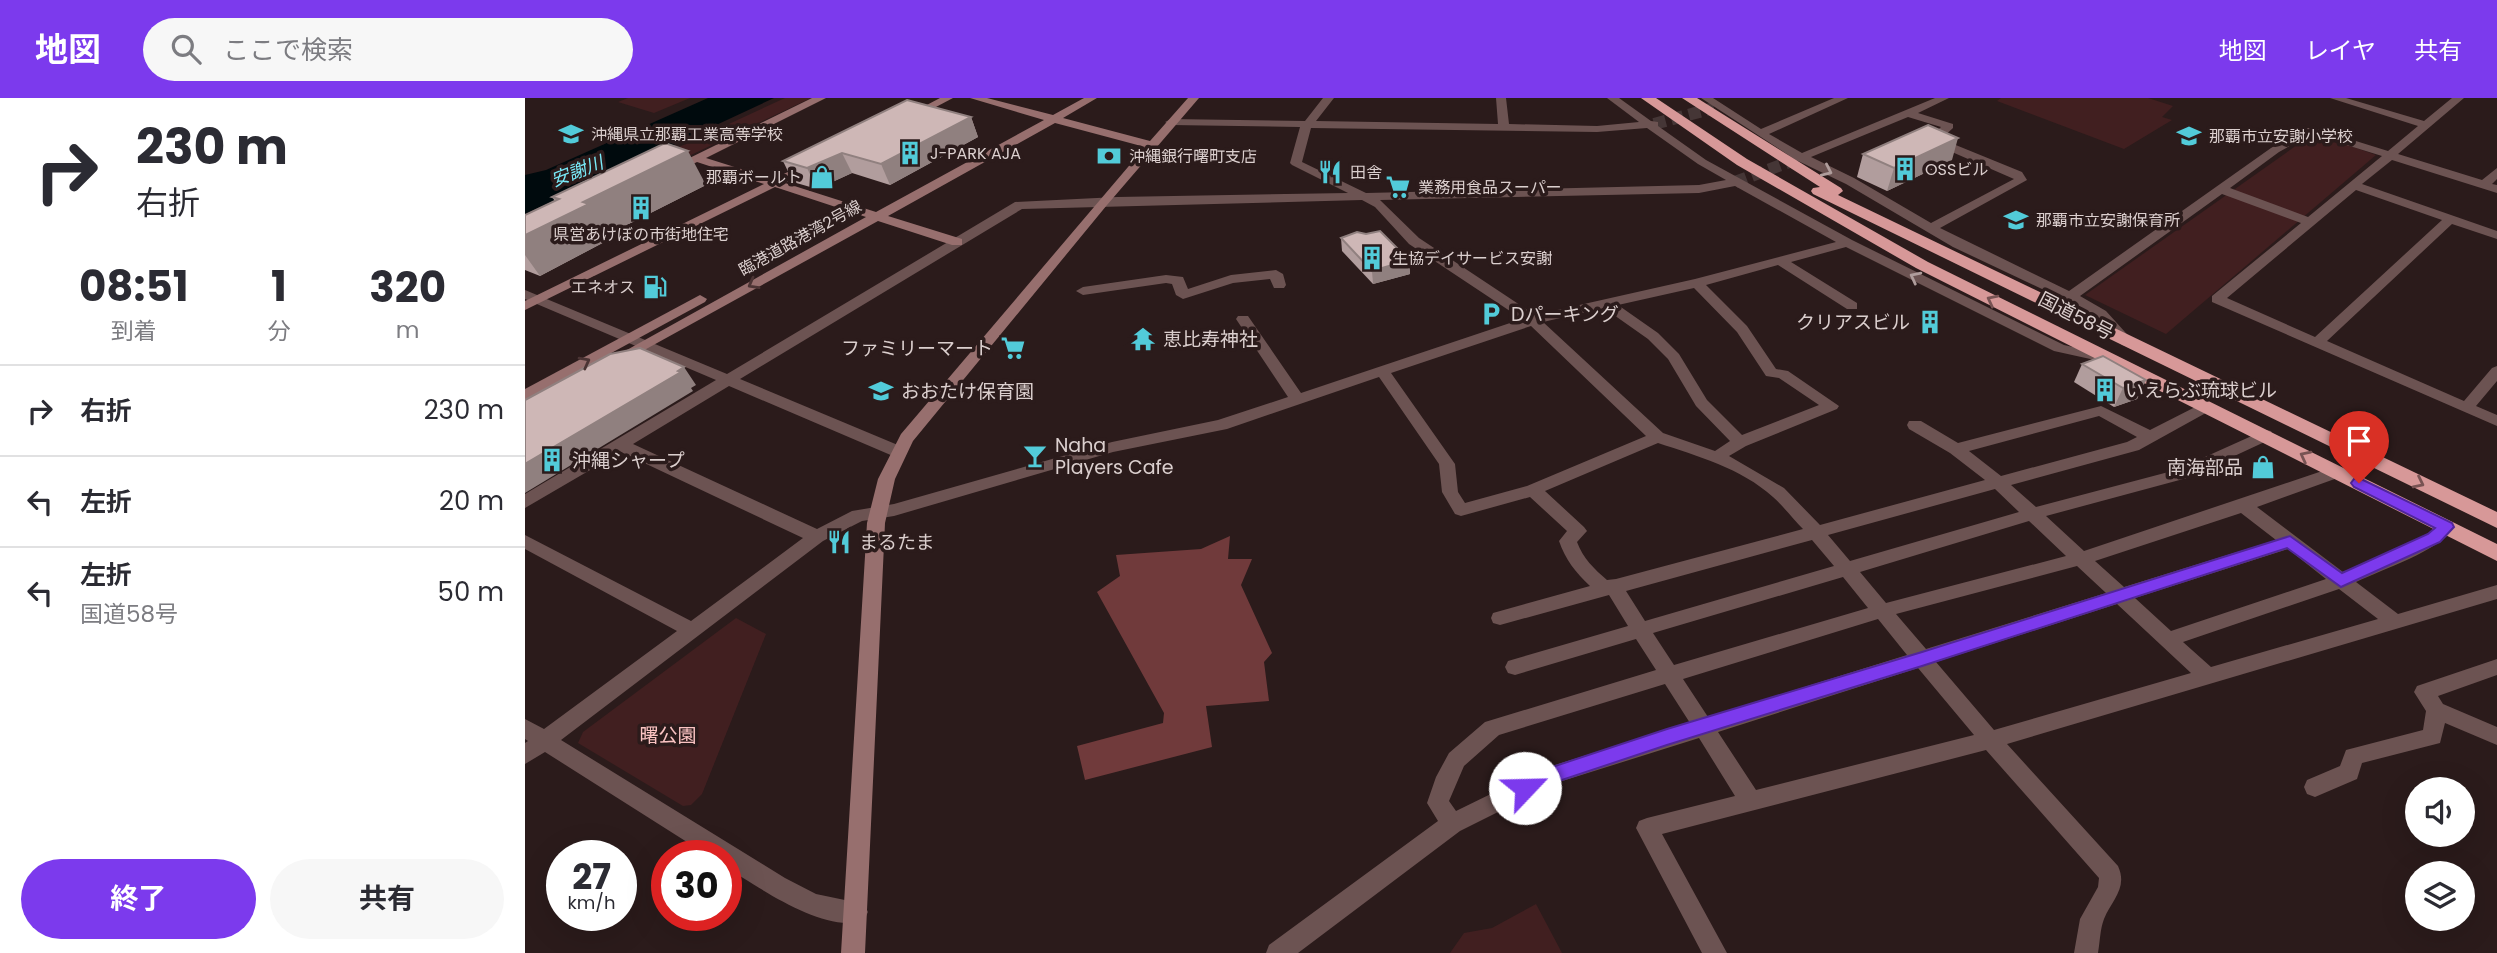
<!DOCTYPE html>
<html lang="ja">
<head>
<meta charset="utf-8">
<style>
  body { margin:0; font-family:Poppins,"Noto Sans JP",sans-serif; background:#f7f7f7; color:#2b2b33; height:100vh; display:flex; flex-direction:column; font-size:26px; white-space:nowrap }
  * { box-sizing:border-box; margin:0 }
  p { font-size:23px; color:#7c7c81 }
  .icon { flex:none; width:38px; height:38px; fill:none; stroke:currentColor; stroke-width:2; stroke-linecap:round; stroke-linejoin:round }
  .map { position:relative; flex:1; overflow:hidden }
  .sheet { display:flex; flex-direction:column; background:#fff; width:525px }
  .sheet>* { flex:none }
  .banner { background:#fff; color:#2b2b33; overflow:hidden }
  .tools { position:absolute; left:1880px; top:679px; display:grid; gap:14px }
  .tools a { display:grid; place-items:center; width:70px; height:70px; border-radius:50%; background:#fff; box-shadow:0 7px 28px #0002; font-size:35px }
  .speed { position:absolute; left:21px; top:742px; display:flex; gap:14px; font-size:35px; font-weight:700; text-align:center }
  .speed>* { display:grid; place-content:center; width:91px; height:91px; border-radius:50%; background:#fff; box-shadow:0 7px 28px #0002; line-height:1 }
  .speed small { font-size:18px; font-weight:400 }
  .speed .limit { border:10px solid #d22; background:#fff; color:#111 }
  .pin { position:absolute; display:grid; place-items:center; width:60px; height:60px; color:#fff; margin:-72px -30px; border-radius:50% 50% 50% 0; rotate:-45deg; box-shadow:0 0 7px #0007 }
  .pin .icon { rotate:45deg }
  .me { position:absolute; width:77px; margin:-38px; rotate:66deg; stroke-linejoin:round; filter:drop-shadow(0 0 5px #0008) }
  .turn { display:flex; align-items:center; gap:24px; height:147px; padding:0 21px; font-size:32px }
  .turn .icon { width:91px; height:91px; stroke-width:2.5 }
  .turn b { display:block; font-size:49px; line-height:60px }
  .eta { display:flex; justify-content:space-evenly; align-items:center; height:119px; text-align:center }
  .eta b { font-size:42px; font-weight:700; line-height:49px }
  .action { display:flex; gap:14px; margin-top:auto; padding:14px 21px }
  .action a { flex:1; height:80px; border-radius:42px; background:#7c3aed; color:#fff; font-size:28px; font-weight:700; line-height:80px; text-align:center }
  .action a+a { background:#f7f7f7; color:#2b2b33 }
  ul { padding:0; list-style:none }
  li { display:flex; align-items:center; gap:21px; height:91px; padding:0 21px; border-top:2px solid #e1e1e2 }
  li div { flex:1 }
  li b { display:block; font-size:26px }
  li em { font-style:normal }
  header { display:flex; align-items:center; gap:42px; box-sizing:border-box; height:98px; padding:0 35px; background:#7c3aed; color:#fff }
  header strong { font-size:33px }
  nav { display:flex; gap:38px; margin-inline-start:auto; font-size:24px }
  .search { width:490px; height:63px; background:#f7f7f7; display:flex; align-items:center; gap:18px; box-sizing:border-box; padding:0 24px; border-radius:38px; color:#7c7c81; font-size:26px }
  main { display:flex; flex:1; min-height:0 }
  .map>svg:first-child { display:block }
  .green { fill:#411f20 }
  .forest { fill:#703a3b }
  .water { fill:#000a0d }
  .lines { fill:none; stroke-linecap:round; stroke-linejoin:round }
  .street-tunnel { stroke:#453636; stroke-width:12; stroke-dasharray:12 6; stroke-linecap:butt }
  .street { fill:#6c5352; fill-rule:evenodd }
  .secondary { fill:#976f6e; fill-rule:evenodd }
  .highway { fill:#d79898; fill-rule:evenodd }
  .wall { fill:#b19d9d }
  .shaded-wall { fill:#90807f }
  .building { fill:#ceb7b6; stroke:#90807f; stroke-width:2 }
  .oneway { stroke:#af9d9c }
  .oneway2 { stroke:#4b3434 }
  .oneway3 { stroke:#785353 }
  .route { fill:#7c3aed; stroke:#51269a; stroke-width:2 }
  .labels { text-anchor:middle; dominant-baseline:central; stroke-width:7; stroke-linejoin:round; paint-order:stroke }
  .far-poi-label { font-size:16px; fill:#dbcfce; stroke:#2b1b1b; text-anchor:start }
  .far-street-label { font-size:16px; fill:#dbcfce; stroke:#2b1b1b }
  .far-water-label { font-size:18px; font-style:italic; fill:#7aecfa; stroke:#2b1b1b }
  .poi-label { font-size:19px; fill:#dbcfce; stroke:#2b1b1b; text-anchor:start }
  .street-label { font-size:19px; fill:#dbcfce; stroke:#2b1b1b }
  .park-label { font-size:19px; fill:#fac3c2; stroke:#2b1b1b }
</style>
</head>
<body>
<header>
<strong>地図</strong>
<div class="search"><svg class="icon" aria-label="search" viewBox="0 0 24 24"><circle cx="10" cy="10" r="6"/><path d="M15 15l6 6"/></svg>ここで検索</div>
<nav><a>地図</a><a>レイヤ</a><a>共有</a></nav>
</header>
<main>
<section class="sheet">
<div class="banner">
<div class="turn"><svg class="icon" aria-label="right" viewBox="0 0 24 24"><path d="M7 20v-9h11M14 6l5 5-5 5"/></svg><div><b>230 m</b>右折</div></div>
</div>
<div class="eta">
<div><b>08:51</b><p>到着</p></div>
<div><b>1</b><p>分</p></div>
<div><b>320</b><p>m</p></div>
</div>
<ul>
<li><svg class="icon" aria-label="right" viewBox="0 0 24 24"><path d="M7 20v-9h11M14 6l5 5-5 5"/></svg><div><b>右折</b></div><em>230 m</em></li>
<li><svg class="icon" aria-label="left" viewBox="0 0 24 24"><path d="M17 20v-9H6M10 6l-5 5 5 5"/></svg><div><b>左折</b></div><em>20 m</em></li>
<li><svg class="icon" aria-label="left" viewBox="0 0 24 24"><path d="M17 20v-9H6M10 6l-5 5 5 5"/></svg><div><b>左折</b><p>国道58号</p></div><em>50 m</em></li>
</ul>
<div class="action"><a>終了</a><a>共有</a></div>
</section>
<div class="map">
<svg width="1972" height="855" viewBox="0 0 1972 855">
  <rect width="100%" height="100%" fill="#2b1b1b"/>
  <g class="green">
    <path d="M103,0H165L129,15L93,4Z"/>
    <path d="M260,0H286L0,136V120Z"/>
    <path d="M1476,0H1623L1648,8L1637,19L1647,22L1599,51L1472,3Z"/>
    <path d="M1789,35L1851,57L1641,236L1560,197Z"/>
    <path d="M211,520L241,536L177,696L166,707L158,708L53,645L58,634Z"/>
    <path d="M1011,806L1037,855H925L939,835L967,830Z"/>
  </g>
  <path class="forest" d="M705,438L703,461H727L716,487L747,555L739,564L744,603L681,608L687,649L560,682L552,648L638,625L639,615L572,494L595,478L591,457L676,451Z"/>
  <path class="water" d="M183,0H249L0,116V77L21,72Z"/>
  <g class="lines">
    <g class="street-tunnel">
      <path d="M1129,26L1189,10"/>
      <path d="M1210,84L1275,60"/>
    </g>
    <g class="street">
      <path d="M798,0H809L791,23L973,26L971,0H981L984,26L1072,28L1114,24L1082,0H1094L1126,23L1133,24V28L1181,62L1327,142L1539,247L1593,259L1595,262L1588,266L1529,253L1321,149L1266,164L1332,205V211H1322L1253,167L1181,187L1222,228L1251,271L1263,273L1314,308L1312,311L1221,348L1204,358L1259,390L1295,427L1460,382L1425,355L1384,331L1382,327L1384,323H1396L1433,345L1576,308L1625,332L1682,303L1690,308L1688,311L1614,352L1486,387L1511,409L1651,372L1740,332L1746,333L1748,337L1746,341L1662,380L1521,418L1559,453L1812,368L1820,374L1818,378L1732,409L1818,474L1903,436L1915,425H1927L1930,429C1914,453 1858,471 1831,484L1873,516L1972,487V501L1482,646L1593,768C1603,790 1587,802 1579,821C1575,831 1575,844 1573,855H1549L1555,821L1573,789L1574,780L1461,652L1137,736L1202,855H1177L1111,730L1114,723L1122,720L1210,698L1174,640L1031,685L935,733L773,855H741L744,847L913,723L902,705L911,679L924,655L960,624L1131,572L1111,541L990,577L983,575L980,569L983,563L1103,528L1084,497L975,527L968,525L966,520L968,515L1065,488C1051,475 1040,461 1034,443L1042,433L1005,399L936,418L930,416L917,394L914,366L854,279L702,331L588,354L369,418L337,423L298,443L36,642L260,780L291,796L339,806L343,814L339,822C301,837 233,789 201,769V758H184L20,654L0,666V645L3,643L0,641V621L19,631L152,533L0,451V437L166,523L278,440L96,354L0,410V396L191,282L0,201V192L202,276L490,104L592,99L823,95L767,67L765,65L775,29L646,27L640,24L646,21L780,23ZM786,30L1072,34L1122,30L1173,66L1201,82L1174,87L841,95L777,64ZM1210,88L1311,144L1170,181L1010,217L894,140L855,102L1174,95ZM837,102L850,109L884,146L997,221L776,295L723,218H713L711,221L763,299L693,322L587,344L369,406L327,413L292,431L108,346L204,288L368,358H380L382,354L380,350L215,281L497,111ZM1169,190L1212,234L1241,278L1254,280L1294,307L1217,337L1182,302L1154,256L1133,235L1093,207ZM1079,210L1123,241L1143,261L1171,308L1205,343L1190,353L1138,335L1018,224ZM1006,228L1121,338L1002,388L940,405L933,394L930,366L866,275ZM1574,318L1612,339L1602,344L1476,378L1444,353ZM1133,345C1172,358 1216,370 1248,399C1259,409 1268,421 1278,431L1091,481L1082,482C1069,471 1058,460 1052,444L1062,433L1059,429L1020,393ZM1470,391L1494,414L1325,463L1303,437ZM1716,415L1751,442L1599,489L1570,463ZM1504,423L1541,458L1361,505L1335,474ZM1287,442L1309,468L1120,523L1101,493ZM1763,451L1801,481L1646,533L1610,500ZM1552,468L1581,495L1401,551L1371,516ZM1318,479L1343,510L1149,567L1128,535ZM1814,491L1853,521L1686,569L1658,544ZM1592,506L1666,575L1469,632L1411,564ZM1353,521L1382,557L1183,619L1158,581ZM1393,570L1449,637L1231,692L1193,634ZM1140,586L1165,625L1017,671L931,713L924,703L939,668L974,637Z"/>
      <path d="M1176,0H1188L1236,31L1309,0H1323L1244,36L1277,55L1410,0H1424L1393,15L1428,26V30L1416,41L1497,74L1502,82L1415,130L1544,193L1746,50L1781,30H1789L1863,53L1893,28L1805,0H1821L1899,23L1927,0H1939L1873,56L1957,82L1972,70V81L1967,86L1972,87V95L1867,62L1837,86L1972,133V141L1927,126L1802,243L1939,303L1967,270L1972,268V283L1951,308L1972,317V328L1687,204V198L1776,125L1697,96L1555,198L1581,213L1609,244L1602,248L1597,247L1571,219L1557,210L1428,149L1321,86L1271,62ZM1383,19L1416,29L1404,40V44L1489,81L1406,125L1329,80L1286,59ZM1786,36L1857,58L1783,119L1705,90L1754,54ZM1831,92L1917,122L1790,239L1702,200Z"/>
      <path d="M751,172L758,176L761,187L759,190H749L745,181L708,185L658,201L651,197L647,186L641,185L558,197L551,193L558,189L641,177L658,179L663,191L706,177Z"/>
      <path d="M1972,561V577L1913,598L1918,606L1972,629V647L1920,625L1915,645L1837,665L1832,681L1790,699L1782,696L1779,689L1782,682L1815,668L1821,652L1898,632L1901,613L1889,594L1892,588Z"/>
    </g>
    <g class="secondary">
      <path d="M287,0H301L181,60L248,81L282,65H290V69L260,85L351,114L519,22L445,0H462L528,17L559,0H572L538,20L625,43L663,0H674L582,107L388,343L370,381L360,425L340,855H316L342,425L353,381L376,336L620,49L530,25L363,118L437,141V147H427L353,123L94,266L89,267L82,263L341,119L250,89L0,212V203L239,86L172,64L150,75L140,72Z"/>
      <path d="M415,0H428L390,20L381,18Z"/>
      <path d="M175,197L182,201L180,204L0,302V291Z"/>
    </g>
    <g class="highway">
      <path d="M1116,0H1131L1222,61L1403,164L1972,446V463L1391,170L1212,67Z"/>
      <path d="M1157,0H1172L1316,90L1318,93L1313,97L1972,414V430L1288,96L1286,93L1288,90L1295,89Z"/>
    </g>
  </g>
  <g class="wall">
    <path d="M446,19L453,39L365,87L327,75L292,91L268,84L258,63Z"/>
    <path d="M1338,56L1427,62L1362,93L1332,79Z"/>
    <path d="M181,87L84,136L87,140L15,178L0,172V117L30,103L27,99Z"/>
    <path d="M816,140L884,162L885,176L848,186L817,153Z"/>
    <path d="M1557,266L1621,282L1612,301L1589,309L1549,284Z"/>
  </g>
  <g class="shaded-wall">
    <path d="M446,19L453,39L365,87L356,66Z"/>
    <path d="M1433,40L1427,62L1362,93L1369,70Z"/>
    <path d="M163,53L181,87L84,136L87,140L15,178L0,157V137L58,104Z"/>
    <path d="M317,55L327,75L292,91L282,70Z"/>
    <path d="M884,162L885,176L848,186L847,173Z"/>
    <path d="M159,269L171,287L166,290L168,293L0,395V366Z"/>
    <path d="M1621,282L1612,301L1589,309L1598,290Z"/>
  </g>
  <g class="building">
    <path d="M382,2L446,19L356,66L317,55L282,70L258,63Z"/>
    <path d="M1403,27L1433,40L1369,70L1338,56Z"/>
    <path d="M140,45L163,53L58,104L64,106L0,137V117L34,101L27,99Z"/>
    <path d="M855,133L884,162L847,173L816,140L832,134L841,136Z"/>
    <path d="M115,250L159,269L153,273L156,274L0,366V302L85,256Z"/>
    <path d="M1578,258L1621,282L1598,290L1557,266Z"/>
  </g>
  <defs><path id="oneway-chevron" d="M-2-3.5L2.5 0L-2 3.5" fill="none" stroke-width="1.6" stroke-linecap="round" stroke-linejoin="round" transform="scale(1.75)"/></defs>
  <g class="oneway">
    <use href="#oneway-chevron" transform="translate(1302 73) rotate(25)"/>
    <use href="#oneway-chevron" transform="translate(1390 179) rotate(-153)"/>
  </g>
  <g class="oneway2">
    <use href="#oneway-chevron" transform="translate(228 186) rotate(151)"/>
    <use href="#oneway-chevron" transform="translate(60 264) rotate(-28)"/>
  </g>
  <g class="oneway3">
    <use href="#oneway-chevron" transform="translate(1467 202) rotate(-153)"/>
    <use href="#oneway-chevron" transform="translate(1780 358) rotate(-153)"/>
    <use href="#oneway-chevron" transform="translate(1894 385) rotate(26)"/>
  </g>
  <path class="route" d="M1834,380L1927,425L1929,429L1915,444L1816,489L1762,450L1397,568L1142,647L1031,684L1000,698L993,696L990,690L993,684L1018,672L1142,631L1397,554L1765,438L1817,475L1903,436L1910,430L1829,389L1826,385L1829,381Z"/>
  <defs>
    <g id="school-bare" transform="scale(1.89)"><path d="M0-5L7-2L0 1L-7-2ZM-4 1L0 2.5L4 1V4Q0 6-4 4Z" fill="#52cbd9" stroke="#2b1b1b" stroke-width="2.5" paint-order="stroke"/></g>
    <g id="building-bare" transform="scale(1.89)"><path d="M-4-6H4V6H1V3H-1V6H-4ZM-2.5-4.3h1.7v1.8h-1.7ZM.8-4.3h1.7v1.8H.8ZM-2.5-1h1.7V.8h-1.7ZM.8-1h1.7V.8H.8Z" fill="#52cbd9" stroke="#2b1b1b" stroke-width="2.5" paint-order="stroke"/></g>
    <g id="bank-bare" transform="scale(1.89)"><path d="M-6-4H6V4H-6ZM0-2.3a2.3 2.3 0 1 0 0 4.6a2.3 2.3 0 1 0 0-4.6Z" fill="#52cbd9" stroke="#2b1b1b" stroke-width="2.5" paint-order="stroke"/></g>
    <g id="restaurant-bare" transform="scale(1.89)"><path d="M-5-6h1v4h1v-4h1v4h1v-4h1v5L-1.5 .5V6h-2V.5L-5-1ZM5-6V6H3V1.5H1.5Q1.5-4 5-6Z" fill="#52cbd9" stroke="#2b1b1b" stroke-width="2.5" paint-order="stroke"/></g>
    <g id="shop-bare" transform="scale(1.89)"><path d="M-5-2.5h2.3a2.7 3.5 0 0 1 5.4 0H5L5.5 6h-11ZM-1.5-2.5h3a1.5 2.3 0 0 0-3 0Z" fill="#52cbd9" stroke="#2b1b1b" stroke-width="2.5" paint-order="stroke"/></g>
    <g id="supermarket-bare" transform="scale(1.89)"><path d="M-6-5.5h2.5l.6 2H6L4.5 2H-2.5L-4.4-4H-6ZM-1.5 3.2a1.3 1.3 0 1 0 .1 0ZM3 3.2a1.3 1.3 0 1 0 .1 0Z" fill="#52cbd9" stroke="#2b1b1b" stroke-width="2.5" paint-order="stroke"/></g>
    <g id="fuel-bare" transform="scale(1.89)"><path d="M-5.5-6h7V0h2V4h1.3V-2.5L3-4.5l.8-.8L6-3V5H2.5V1h-1V6h-7ZM-4.2-4.7v3.2H.2V-4.7Z" fill="#52cbd9" stroke="#2b1b1b" stroke-width="2.5" paint-order="stroke"/></g>
    <g id="parking-bare" transform="scale(1.89)"><path d="M-3.5-5.5H1a3.5 3.5 0 0 1 0 7H-1V5.5H-3.5ZM-1-3.4V-.6H.8a1.4 1.4 0 0 0 0-2.8Z" fill="#52cbd9" stroke="#2b1b1b" stroke-width="2.5" paint-order="stroke"/></g>
    <g id="temple-bare" transform="scale(1.89)"><path d="M0-6L5-2H3V0L6.5 2.5H4V6H1.5V3h-3V6H-4V2.5H-6.5L-3 0V-2H-5Z" fill="#52cbd9" stroke="#2b1b1b" stroke-width="2.5" paint-order="stroke"/></g>
    <g id="bar-bare" transform="scale(1.89)"><path d="M-6-5H6L.8 .8V4.5H3.5V6h-7V4.5H-.8V.8Z" fill="#52cbd9" stroke="#2b1b1b" stroke-width="2.5" paint-order="stroke"/></g>
  </defs>
  <g fill-rule="evenodd">
    <use href="#school-bare" x="46" y="36"/>
    <use href="#school-bare" x="1664" y="38"/>
    <use href="#building-bare" x="385" y="55"/>
    <use href="#bank-bare" x="584" y="58"/>
    <use href="#building-bare" x="1380" y="71"/>
    <use href="#restaurant-bare" x="805" y="74"/>
    <use href="#shop-bare" x="297" y="79"/>
    <use href="#supermarket-bare" x="873" y="89"/>
    <use href="#building-bare" x="116" y="110"/>
    <use href="#school-bare" x="1491" y="122"/>
    <use href="#building-bare" x="847" y="160"/>
    <use href="#fuel-bare" x="130" y="189"/>
    <use href="#parking-bare" x="966" y="216"/>
    <use href="#building-bare" x="1405" y="224"/>
    <use href="#temple-bare" x="618" y="241"/>
    <use href="#supermarket-bare" x="488" y="250"/>
    <use href="#building-bare" x="1580" y="292"/>
    <use href="#school-bare" x="356" y="293"/>
    <use href="#bar-bare" x="510" y="358"/>
    <use href="#building-bare" x="27" y="362"/>
    <use href="#shop-bare" x="1738" y="369"/>
    <use href="#restaurant-bare" x="314" y="444"/>
  </g>
  <g class="labels">
    <g class="far-poi-label">
      <text x="66" y="36">沖縄県立那覇工業高等学校</text>
      <text x="1684" y="38">那覇市立安謝小学校</text>
      <text x="405" y="55">J-PARK AJA</text>
      <text x="604" y="58">沖縄銀行曙町支店</text>
      <text x="1400" y="71">OSSビル</text>
      <text x="825" y="74">田舎</text>
      <text x="277" y="79" text-anchor="end">那覇ボールト</text>
      <text x="893" y="89">業務用食品スーパー</text>
      <text x="1511" y="122">那覇市立安謝保育所</text>
      <text x="116" y="136" text-anchor="middle">県営あけぼの市街地住宅</text>
      <text x="867" y="160">生協デイサービス安謝</text>
      <text x="110" y="189" text-anchor="end">エネオス</text>
    </g>
    <g class="far-street-label">
      <text transform="translate(275 140) rotate(-29)">臨港道路港湾2号線</text>
    </g>
    <g class="far-water-label">
      <text transform="translate(52 73) rotate(-21)">安謝川</text>
    </g>
    <g class="poi-label">
      <text x="986" y="216">Dパーキング</text>
      <text x="1385" y="224" text-anchor="end">クリアスビル</text>
      <text x="638" y="241">恵比寿神社</text>
      <text x="468" y="250" text-anchor="end">ファミリーマート</text>
      <text x="1600" y="292">いえらぶ琉球ビル</text>
      <text x="376" y="293">おおたけ保育園</text>
      <text x="530" y="347">Naha<tspan x="530" dy="22">Players Cafe</tspan></text>
      <text x="47" y="362">沖縄シャープ</text>
      <text x="1718" y="369" text-anchor="end">南海部品</text>
      <text x="334" y="444">まるたま</text>
    </g>
    <g class="street-label">
      <text transform="translate(1551 218) rotate(27)">国道58号</text>
    </g>
    <g class="park-label">
      <text x="143" y="637">曙公園</text>
    </g>
  </g>
</svg>
<div class="tools">
<a><svg class="icon" aria-label="sound" viewBox="0 0 24 24"><path d="M4 9h4l5-4v14l-5-4H4zM17 9q2 3 0 6"/></svg></a>
<a><svg class="icon" aria-label="layers" viewBox="0 0 24 24"><path d="M12 4l9 5-9 5-9-5zM3 14l9 5 9-5"/></svg></a>
</div>
<div class="speed"><div>27<small>km/h</small></div><div class="limit">30</div></div>
<div class="pin" style="left:1834px;top:385px;background:#d93025"><svg class="icon" aria-label="arrive" viewBox="0 0 24 24"><path d="M6 21V4h12l-3 4 3 4H6"/></svg></div>
<svg class="me" style="left:1000px;top:690px" viewBox="-20 -20 40 40"><circle r="19" fill="#fff"/><path d="M0-13L10 11 0 6-10 11z" fill="#7c3aed"/></svg>
</div>
</main>
</body>
</html>
